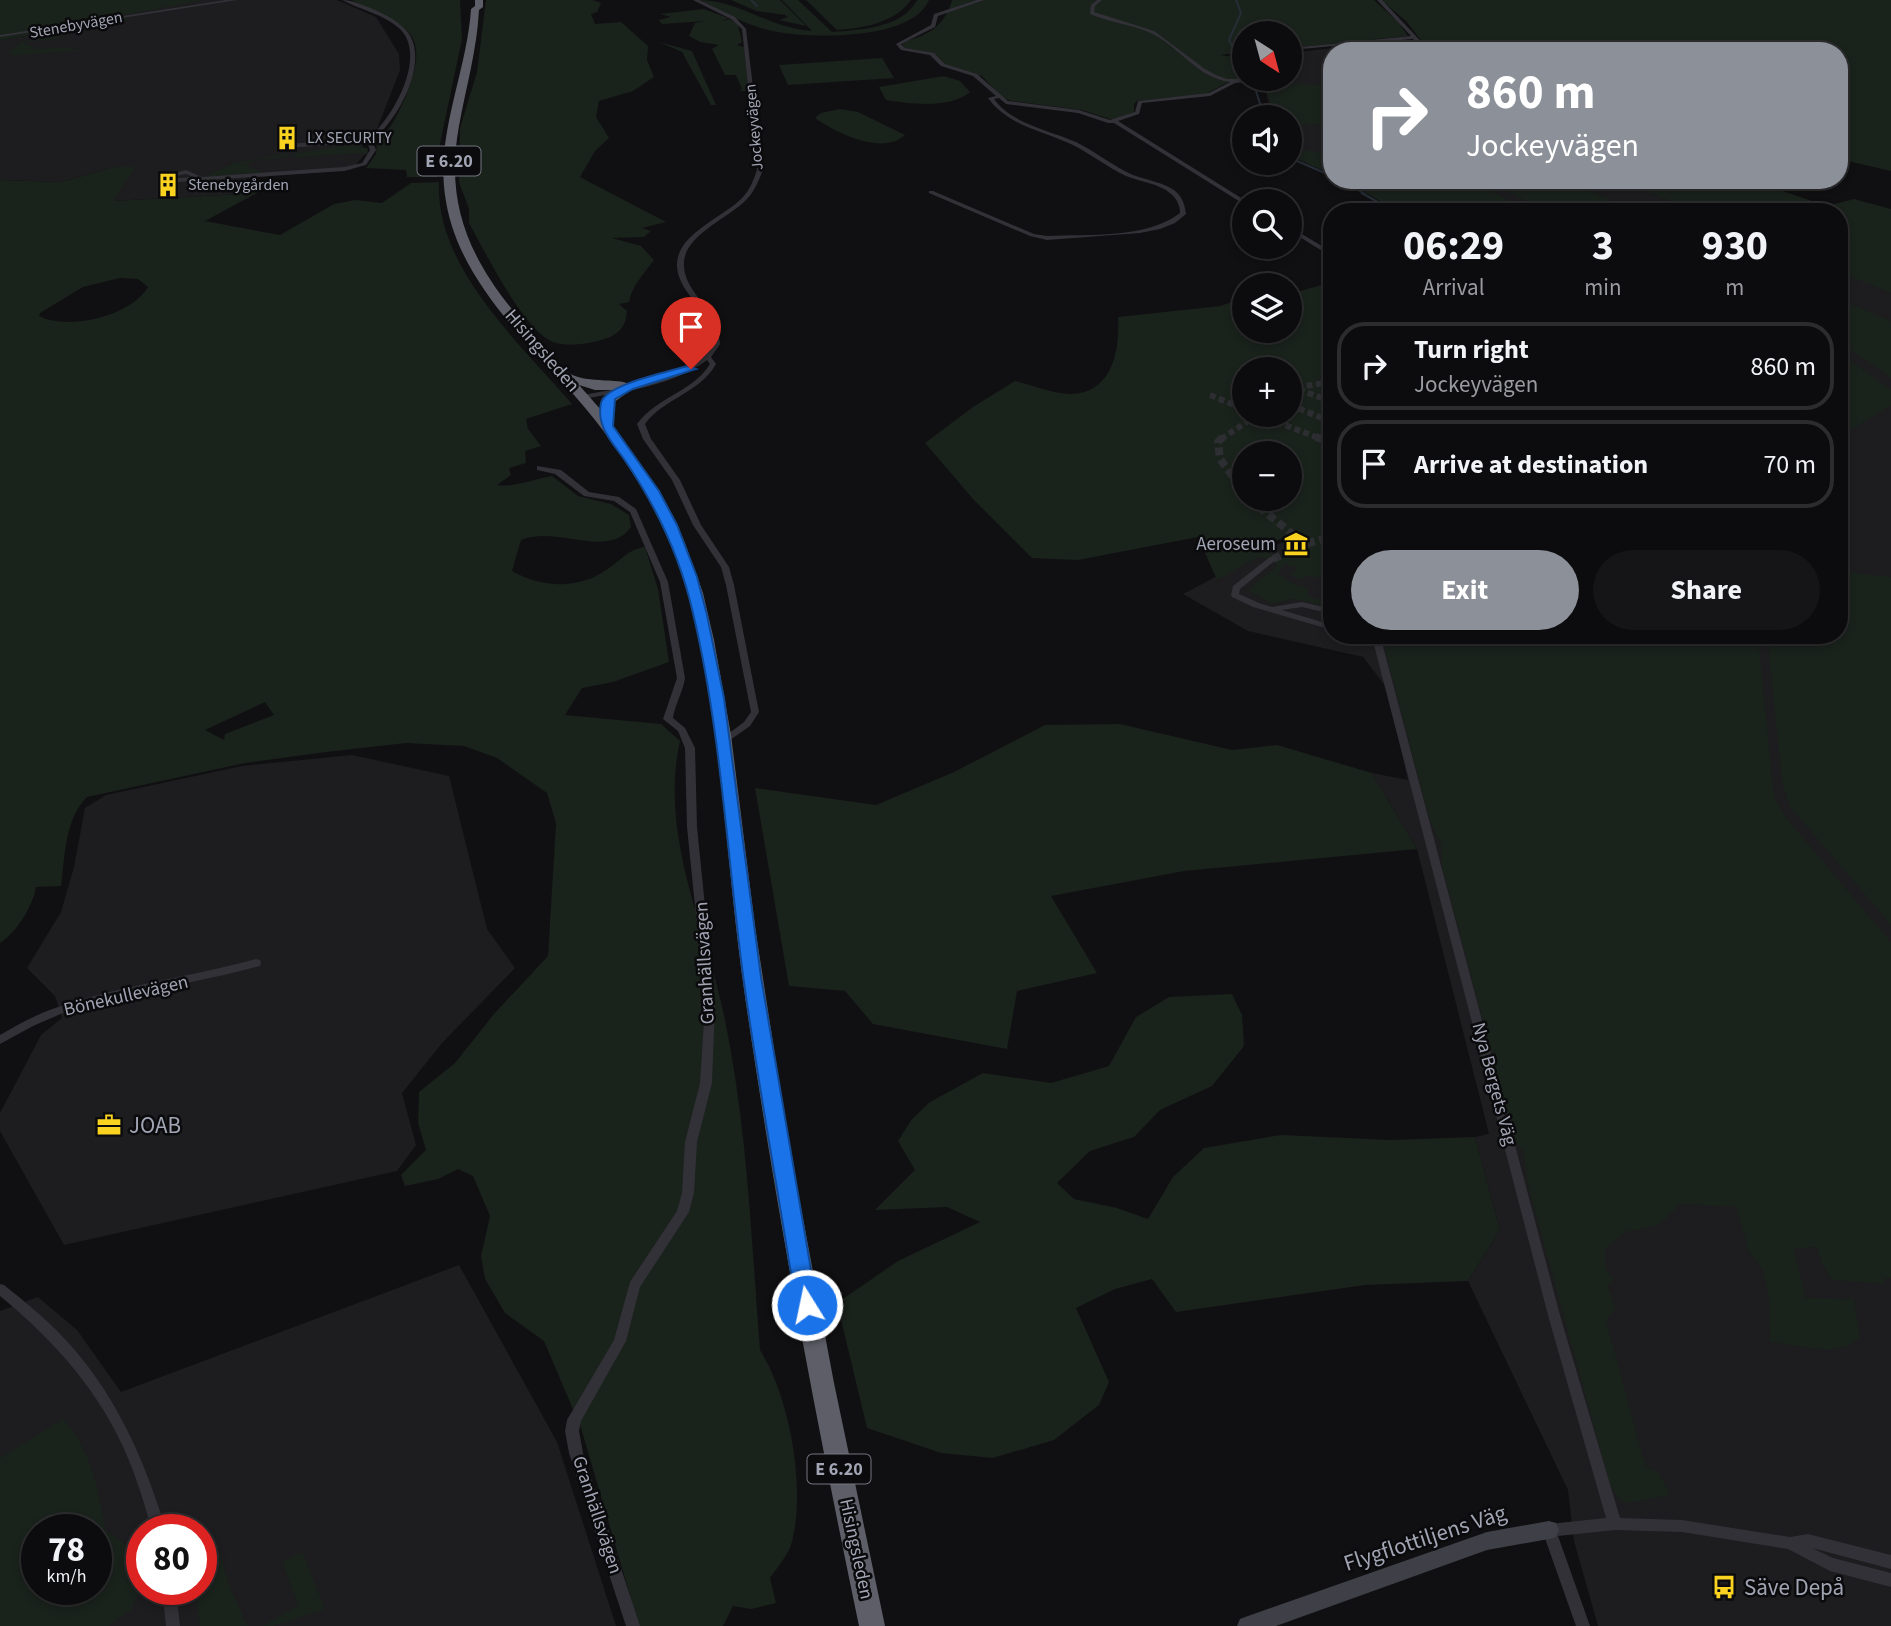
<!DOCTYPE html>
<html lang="en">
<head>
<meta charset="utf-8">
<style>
  body { margin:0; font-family:"Source Sans 3",sans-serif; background:#151517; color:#f1f3f6; height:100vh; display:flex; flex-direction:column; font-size:26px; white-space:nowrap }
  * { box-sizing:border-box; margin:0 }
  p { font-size:23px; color:#9a9b9e }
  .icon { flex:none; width:38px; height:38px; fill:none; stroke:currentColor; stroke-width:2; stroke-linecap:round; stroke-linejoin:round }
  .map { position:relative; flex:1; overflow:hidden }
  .side { position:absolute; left:1323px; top:203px; width:525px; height:441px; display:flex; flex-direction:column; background:#0c0c0e; border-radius:28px; box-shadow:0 4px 10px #0003,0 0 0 2px #2c2c2e }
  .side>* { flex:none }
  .hud { position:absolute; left:1323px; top:42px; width:525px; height:147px; border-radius:28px; box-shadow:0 4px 10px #0003,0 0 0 2px #2c2c2e; background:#8c9099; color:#fff; overflow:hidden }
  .needle { width:46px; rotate:144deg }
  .tools { position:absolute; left:1232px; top:21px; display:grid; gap:14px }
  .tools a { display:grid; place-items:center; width:70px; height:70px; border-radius:50%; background:#0c0c0e; box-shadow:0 4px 10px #0003,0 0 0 2px #2c2c2e; font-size:35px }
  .speed { position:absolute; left:21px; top:1514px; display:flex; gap:14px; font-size:35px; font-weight:700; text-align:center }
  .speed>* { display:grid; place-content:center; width:91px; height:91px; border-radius:50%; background:#0c0c0e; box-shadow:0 4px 10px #0003,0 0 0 2px #2c2c2e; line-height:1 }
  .speed small { font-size:18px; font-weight:400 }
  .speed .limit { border:10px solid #d22; background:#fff; color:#111 }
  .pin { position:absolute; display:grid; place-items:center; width:60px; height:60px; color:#fff; margin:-72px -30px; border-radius:50% 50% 50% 0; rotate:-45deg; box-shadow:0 0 7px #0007 }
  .pin .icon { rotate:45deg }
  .me { position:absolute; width:77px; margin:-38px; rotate:350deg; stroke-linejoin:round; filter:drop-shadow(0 0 5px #0008) }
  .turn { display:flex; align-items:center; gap:24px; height:147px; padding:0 28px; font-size:32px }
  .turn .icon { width:91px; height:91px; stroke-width:2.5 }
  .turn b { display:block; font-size:49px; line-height:60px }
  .eta { display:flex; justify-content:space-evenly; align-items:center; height:119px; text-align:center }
  .eta b { font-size:42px; font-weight:700; line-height:49px }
  .button { display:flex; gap:14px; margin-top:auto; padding:14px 28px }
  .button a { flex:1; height:80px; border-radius:42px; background:#8c9099; color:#fff; font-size:28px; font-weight:700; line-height:80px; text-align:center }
  .button a+a { background:#151517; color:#f1f3f6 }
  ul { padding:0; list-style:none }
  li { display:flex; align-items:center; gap:21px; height:88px; margin:0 14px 10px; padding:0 14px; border:4px solid #2c2c2e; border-radius:28px }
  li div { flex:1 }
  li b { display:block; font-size:26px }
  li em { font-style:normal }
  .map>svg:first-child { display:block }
  .built { fill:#1d1c1f; fill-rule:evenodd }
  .green { fill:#1a221c; fill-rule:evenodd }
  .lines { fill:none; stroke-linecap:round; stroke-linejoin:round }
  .stream-far1 { stroke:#262d36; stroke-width:2 }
  .stream { stroke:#262d36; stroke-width:2.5 }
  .street-tunnel-far1 { stroke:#2d2e32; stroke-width:6; stroke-dasharray:6 3.5; stroke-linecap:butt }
  .street-tunnel { stroke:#2d2e32; stroke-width:8; stroke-dasharray:8 4.5; stroke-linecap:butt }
  .street { fill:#313137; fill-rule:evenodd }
  .secondary { fill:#3f4047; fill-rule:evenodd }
  .highway { fill:#5d5e68; fill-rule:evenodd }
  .route { fill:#1a73e8; stroke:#114b97; stroke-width:2 }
  .labels { text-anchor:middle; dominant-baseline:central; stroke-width:5; stroke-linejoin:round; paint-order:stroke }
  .far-street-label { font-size:16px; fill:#a1a4b3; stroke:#0b0b0d }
  .far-poi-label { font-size:16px; fill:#a1a4b3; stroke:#0b0b0d; text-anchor:start }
  .shield { fill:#0b0b0d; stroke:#747681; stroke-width:2 }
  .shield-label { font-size:18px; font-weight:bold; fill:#a1a4b3 }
  .street-label { font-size:19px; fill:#a1a4b3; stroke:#0b0b0d }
  .poi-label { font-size:19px; fill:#a1a4b3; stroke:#0b0b0d; text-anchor:end }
  .near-poi-label { font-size:23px; fill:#a1a4b3; stroke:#0b0b0d; text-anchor:start }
  .near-street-label { font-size:23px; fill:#a1a4b3; stroke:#0b0b0d }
</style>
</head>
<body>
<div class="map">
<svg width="1891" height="1626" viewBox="0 0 1891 1626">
  <rect width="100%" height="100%" fill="#101012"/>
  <g class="built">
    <path d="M108,0H337L376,17L399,54L400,70L377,129L362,147L367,152L351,170L247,178L240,194L113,201L134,168L114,167L61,182L0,180V40L127,20Z"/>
    <path d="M1358,45L1366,51H1332V174L1290,156V117H1272L1263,79H1290V53Z"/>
    <path d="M1345,180H1748L1891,227V1626H1598L1574,1541L1568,1490L1468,1281L1500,1230L1475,1137L1489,1134L1417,849L1372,773L1408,780L1386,687L1363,657L1248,631L1183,594L1278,544L1332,526V635H1839V212H1398Z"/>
    <path d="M352,755L449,776L487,929L515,968L443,1042L402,1093L416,1145L397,1171L64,1245L0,1131V1113L41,1035L62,1018L55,996L27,968L61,912L74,867L85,808L106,795L242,766Z"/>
    <path d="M459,1265L557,1442L616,1626H0V1311L38,1297L77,1330L121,1392ZM37,1530H96V1589H37ZM142,1530H201V1589H142Z"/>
  </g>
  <g class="green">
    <path d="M0,0H197L199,1L124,15L128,20L0,40Z"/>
    <path d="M351,0H460L462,39L437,158V177H407L406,170L366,168L376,154L377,141C391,131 399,111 406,96C434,28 403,26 351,0Z"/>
    <path d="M486,0H592L601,3L597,12L591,14L595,24L621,22L648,46L647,60L654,77L633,91L599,101L596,117L609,138L595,151L580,177L666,222L642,228L651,231L644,237L612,238L641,246L654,260C644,274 632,285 629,302L619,304L627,311C626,328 617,336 601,340C588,344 567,347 553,342C524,331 485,252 469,223V209L459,182L460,128L477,72Z"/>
    <path d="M699,0C739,0 771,29 812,31L782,0H798L832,32C859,30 903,28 917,0H929C912,42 804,39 768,30C744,24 721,11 699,0Z"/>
    <path d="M731,0H780L806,26L779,20L788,17L785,15L756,11Z"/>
    <path d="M806,0H911C895,23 863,28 837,30Z"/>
    <path d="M952,0H1374L1398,22L1408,36L1290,48V33H1244V52L1220,55L1234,57L1244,66V79H1253L1228,82L1206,94L1137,101L1134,104V113L1113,120L1082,110L1012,101L1003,98L982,76L946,65L935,54L905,48L901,42C927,37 945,26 952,0Z"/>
    <path d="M1381,0H1891V171L1839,159V51H1540L1484,42L1423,43L1406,21Z"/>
    <path d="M704,9L728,18L722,21L730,19L738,25L742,42L737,45L744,47L749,91H739L742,89L736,75H725L712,49L719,45L700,42L689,36L695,23L705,21L662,24L659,20L671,17L660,14Z"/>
    <path d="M61,35L70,38L58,36L56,39L22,42L37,49L66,47L84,52C57,50 31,56 4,55L11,54L10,51L22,41Z"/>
    <path d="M659,42L692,51L716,105H711L682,52Z"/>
    <path d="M882,58L894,78L788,85L779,65Z"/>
    <path d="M944,76L960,81L970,92C949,109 912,104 886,100L879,87Z"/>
    <path d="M1274,82L1332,86V123L1290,126V117H1276L1265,88Z"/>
    <path d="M840,109L858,112L905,135C883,156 836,133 815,118L821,113Z"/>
    <path d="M355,144L368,149L367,155L364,153L296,157L290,154Z"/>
    <path d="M1290,147L1332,155V174L1290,156Z"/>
    <path d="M286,153L290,157L254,160L246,165L262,173L299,171L204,177L234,163Z"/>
    <path d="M114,167H135L114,201L240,194L243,186L259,187L257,193L205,221L280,235L334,204L355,200L382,203L411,183L439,182C435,268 521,344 572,404L526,419L528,429L541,446L525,451L526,463L509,468L511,475L497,485C513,488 534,479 552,476L578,496L611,504L629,515L631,527C607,560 557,525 521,540L512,571C544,589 583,590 613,565C626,555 629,550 645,547L658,589L669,662L613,682L582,688L565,715L661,724L680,741C660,832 702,919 722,1006C747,1119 751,1235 760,1350C790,1398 807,1490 791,1545C787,1556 777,1568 770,1578L776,1603L751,1609L733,1606L723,1626H639L581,1428L544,1341L505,1313L485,1279L481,1256L490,1216L473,1176L458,1169L438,1179L405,1186L401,1175L426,1150L418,1123L419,1092L455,1063L494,1014L548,956L556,823L547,793L497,758L464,746L406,743L326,752L245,763L87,797C65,819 65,855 61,886L36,887C33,906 16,933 0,943V180L61,182ZM120,278L138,279L148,287C131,316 69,331 39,316L40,313L83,287ZM265,702L274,715L225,734L224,740L205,730Z"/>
    <path d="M1345,180H1468L1533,212H1398Z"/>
    <path d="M1485,180H1565L1638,212H1548Z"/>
    <path d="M1621,180H1748L1827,206L1854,199L1891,209V293L1839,272V212H1696Z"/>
    <path d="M1332,282V608L1294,599L1271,604L1248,590L1278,565L1260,556L1217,580L1198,537L1078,560L1032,558L973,499L925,443L973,407L1015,381C1032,385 1051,393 1069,394C1112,395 1120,351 1118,317L1220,306L1244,298V331H1290V294ZM1244,369H1290V415H1244ZM1244,453H1290V499H1244ZM1290,534L1313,543L1277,561L1264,547ZM1284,564L1298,568L1290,574L1302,580L1309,575L1324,580L1327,597L1322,600L1309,597L1307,587L1292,583L1278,574Z"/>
    <path d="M1839,299L1891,321V378L1839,342Z"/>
    <path d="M1839,353L1891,389V406L1839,437Z"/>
    <path d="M1839,571L1891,577V925L1790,807L1782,782L1767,635H1839Z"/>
    <path d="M1381,635H1758L1774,796L1783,814L1891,942V1278L1884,1279L1886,1284L1832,1280L1822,1264L1817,1247L1794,1249L1806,1298L1854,1299L1860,1337C1840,1360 1797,1345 1770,1342L1769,1297L1762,1269L1749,1252L1736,1207L1680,1204L1659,1225L1626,1232L1605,1249V1268L1614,1279L1608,1287L1616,1308L1606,1320L1643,1457L1647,1467L1659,1472L1670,1495L1628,1503L1619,1500L1610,1485L1528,1186L1524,1154L1514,1139L1442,866L1441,844L1429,818Z"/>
    <path d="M1120,724L1232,750L1277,745L1372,773L1417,849L1184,871L1051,896L1097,973L1017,991L1007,1049L873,1024L845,991L789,986L755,788L876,805L954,772L1045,725Z"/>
    <path d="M1232,994L1242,1015L1244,1046L1212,1086L1160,1110L1134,1137L1090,1151L1057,1183L1074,1199L1117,1208L1148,1219L1173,1177L1204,1148L1281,1135L1391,1140L1475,1137L1500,1230L1468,1281L1365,1285L1176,1312L1152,1279L1115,1289L1076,1308L1109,1382L1099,1405L1054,1440L993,1458L941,1453L867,1428L837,1303L898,1261L980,1222L947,1207L875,1210L915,1170L898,1141L912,1119L930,1102L983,1073L1051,1083L1109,1066L1136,1017L1169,997Z"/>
    <path d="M63,1419C92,1449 98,1491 106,1530L130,1548L142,1571V1585L131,1610L109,1626H0V1458ZM37,1530H96V1589H37Z"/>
    <path d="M219,1551L230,1587L248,1626H200L195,1589H201V1557Z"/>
    <path d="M303,1552L325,1609L274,1626H263L298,1605L282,1561Z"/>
  </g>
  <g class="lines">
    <g class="stream-far1">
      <path d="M751,0L757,6"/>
      <path d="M1236,0L1241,13L1229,40L1244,68"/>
      <path d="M1253,81L1264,117"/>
      <path d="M1290,158L1332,176"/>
      <path d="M1341,180L1365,194"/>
    </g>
    <path class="stream" d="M1362,193L1395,212"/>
    <g class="street-tunnel-far1">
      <path d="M1232,383L1244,388"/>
      <path d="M1290,386L1332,402"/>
      <path d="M1210,395L1244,409"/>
      <path d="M1290,395L1305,386L1332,382"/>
      <path d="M1290,405L1332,422"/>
      <path d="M1259,415L1321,439"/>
      <path d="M1319,438L1332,431"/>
      <path d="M1221,439L1257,415"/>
    </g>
    <g class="street-tunnel">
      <path d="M1223,437L1218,442L1220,459L1244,492"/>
      <path d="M1316,437L1332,443"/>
      <path d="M1249,499L1305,544"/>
      <path d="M1273,559L1305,544L1332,537"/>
    </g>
    <g class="street">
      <path d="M226,0H237L0,37V35Z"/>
      <path d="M342,0C352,0 363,5 373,9C386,15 401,22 409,34C429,64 397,122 372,140L376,150L366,165L344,171L178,182L169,177V175L186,170L202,177L344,167L362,163L370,150L367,142L288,148L285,146L288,144L368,138C392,120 428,56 400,29C383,14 361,10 342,0ZM186,174L193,177L179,178L176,176Z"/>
      <path d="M693,0H699L735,17L746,29L763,170C758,182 754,193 744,202C725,220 681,237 684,267C686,294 718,310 720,344L711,357L716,364C700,393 664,398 645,424L651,439L680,480L701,525L729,567L734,585L759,712L750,726L723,745L720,744L718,742L720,740L744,722L751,712L726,585L721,567L693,525L672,480L643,439L637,424C657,397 694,391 710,364L707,360C672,386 626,391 584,399L580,397L584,395C628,386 685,382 714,344C711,310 679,294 677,267C675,234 723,218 742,198C750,190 753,181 757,170L742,29L731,19Z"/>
      <path d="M977,0H984L938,16L935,27L901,44L905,48L934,53L945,64L977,74L1008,101L1079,110L1110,120L1135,112L1138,101L1209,93L1230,82C1198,78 1180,48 1153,34C1133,24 1110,23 1090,14L1091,5L1097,0H1102L1095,6L1094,12L1154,31L1205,69L1216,75L1227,79H1258L1256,81L1235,83L1210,96L1142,103L1139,114L1118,121L1246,201H1244V204L1242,203L1114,123H1108L1078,113L1006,104L999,98L994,99C1012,124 1049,130 1076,142C1096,152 1113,166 1133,175C1146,180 1162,182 1174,190C1182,196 1185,205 1186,214L1175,223L1160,229L1140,233L1047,240L1030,236L929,193V191H933L1034,234L1047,236C1087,234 1147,239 1180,213C1180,206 1177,199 1171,194C1159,183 1140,182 1126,176C1107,167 1091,154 1073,145C1044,131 1008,126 988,98L996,96L973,76L941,66L930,55L901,50L896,44L931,25L934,14Z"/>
      <path d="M1377,0H1382L1430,51H1425L1413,39L1290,50V48L1411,36Z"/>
      <path d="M1242,52H1244L1243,56L1244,64L1238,56Z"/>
      <path d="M1290,227L1332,252V257L1290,231Z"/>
      <path d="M537,466L561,470L589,492L619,497L636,509L668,582L685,678C683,692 675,704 673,718L685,728L695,748L697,827L715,1005L712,1083L697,1142L694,1193L689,1212L640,1287L626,1341L581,1421L579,1431L583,1453L640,1626H626L569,1453L565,1431L567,1420L614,1340L630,1282L677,1211L682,1193L685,1142L700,1083L705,1005L687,827L685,748L678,731L663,719L677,678L660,582L630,512L614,501L584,496L555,474L537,470Z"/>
      <path d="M1270,557H1276L1277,559L1240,589L1239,594L1259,603L1272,607L1302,602L1332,609V614L1302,607L1282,610L1332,625V630L1253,607L1232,597L1231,595L1233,586Z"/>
      <path d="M1351,635H1364L1373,639L1372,635H1380L1561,1319L1620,1518L1682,1520L1790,1537L1808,1534L1891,1555V1569L1812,1548L1833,1558L1891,1573V1587L1830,1571L1788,1549L1682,1532L1615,1530L1558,1536L1590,1626H1576L1542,1530L1544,1526L1549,1524L1606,1518L1549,1319L1374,645Z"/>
      <path d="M256,959L260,960L261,963L260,966L224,975L93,1003L63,1013L33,1026L0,1044V1035C19,1024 37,1014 58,1007C122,985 190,977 256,959Z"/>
      <path d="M0,1284L4,1285C24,1301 44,1317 62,1336C114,1390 144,1458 166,1530H152C145,1506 138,1482 128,1458C101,1393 55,1341 0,1296Z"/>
      <path d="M162,1589H176L180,1626H166Z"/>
    </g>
    <path class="secondary" d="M1549,1521L1556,1523L1559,1530L1556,1537L1549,1539L1487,1550L1276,1626H1237L1240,1619L1248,1616L1487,1532Z"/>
    <path class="highway" d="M475,0H483V7L479,10C477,50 466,87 459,126C445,201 468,256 515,313C527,328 554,364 569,373C587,385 623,376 635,387L613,403V426L656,487L683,538L703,593L714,640L731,735L755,927L788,1139L834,1383L885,1626H859C814,1410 773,1194 742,975C725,848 721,718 688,593C670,529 636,472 595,420C541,352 457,287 445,195C436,133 467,71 471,9L475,6ZM579,385L595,390H615L602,398L601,410Z"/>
  </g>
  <path class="route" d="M687,366L696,369L633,389L615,399L613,426L659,491L677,525L697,577L707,615L724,698L761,977L817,1305L814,1311L807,1313L799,1311L796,1305C779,1195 758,1085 743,975C727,855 721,731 693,613C680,556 657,507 624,459C612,442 596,426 601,403C606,384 669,372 687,366Z"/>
  <defs>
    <g id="building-bare" transform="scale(1.89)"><path d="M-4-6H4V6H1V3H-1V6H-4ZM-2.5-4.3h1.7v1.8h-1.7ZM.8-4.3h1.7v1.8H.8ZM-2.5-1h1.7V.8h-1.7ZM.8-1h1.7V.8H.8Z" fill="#fad220" stroke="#0b0b0d" stroke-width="2.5" paint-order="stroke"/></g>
    <g id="museum-bare" transform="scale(1.89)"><path d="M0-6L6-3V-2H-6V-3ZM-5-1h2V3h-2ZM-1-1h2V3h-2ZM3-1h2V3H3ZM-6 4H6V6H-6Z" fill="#fad220" stroke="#0b0b0d" stroke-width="2.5" paint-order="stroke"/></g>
    <g id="office-bare" transform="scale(1.89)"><path d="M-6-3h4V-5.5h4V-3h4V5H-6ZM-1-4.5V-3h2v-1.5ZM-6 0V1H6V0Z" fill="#fad220" stroke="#0b0b0d" stroke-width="2.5" paint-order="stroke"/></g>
    <g id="bus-bare" transform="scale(1.89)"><path d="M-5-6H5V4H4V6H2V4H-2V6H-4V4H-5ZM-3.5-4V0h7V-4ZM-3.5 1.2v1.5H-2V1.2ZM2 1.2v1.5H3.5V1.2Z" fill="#fad220" stroke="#0b0b0d" stroke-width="2.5" paint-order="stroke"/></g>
  </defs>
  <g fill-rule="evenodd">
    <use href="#building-bare" x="287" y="138"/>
    <use href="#building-bare" x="168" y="185"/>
    <use href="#museum-bare" x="1296" y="544"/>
    <use href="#office-bare" x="109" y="1125"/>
    <use href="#bus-bare" x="1724" y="1587"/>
  </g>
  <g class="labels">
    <g class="far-street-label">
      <text transform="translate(76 25) rotate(-10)">Stenebyvägen</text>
      <text transform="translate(754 127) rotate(-95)">Jockeyvägen</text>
    </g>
    <g class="far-poi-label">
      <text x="307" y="138">LX SECURITY</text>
      <text x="188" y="185">Stenebygården</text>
    </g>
    <g class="shield">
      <rect x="417.5" y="146.5" width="63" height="29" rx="5"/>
      <rect x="807.5" y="1454.5" width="63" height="29" rx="5"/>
    </g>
    <g class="shield-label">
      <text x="449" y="161">E 6.20</text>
      <text x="839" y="1469">E 6.20</text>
    </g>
    <g class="street-label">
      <text transform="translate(542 351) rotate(49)">Hisingsleden</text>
      <text transform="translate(705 963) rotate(-93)">Granhällsvägen</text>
      <text transform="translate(126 996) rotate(-13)">Bönekullevägen</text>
      <text transform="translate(1494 1084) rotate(75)">Nya Bergets Väg</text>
      <text transform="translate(597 1515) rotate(72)">Granhällsvägen</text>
      <text transform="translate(856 1549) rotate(78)">Hisingsleden</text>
    </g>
    <g class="poi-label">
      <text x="1276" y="544">Aeroseum</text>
    </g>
    <g class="near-poi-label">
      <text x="129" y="1125">JOAB</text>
      <text x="1744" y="1587">Säve Depå</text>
    </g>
    <g class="near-street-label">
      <text transform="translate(1425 1538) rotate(-18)">Flygflottiljens Väg</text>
    </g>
  </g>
</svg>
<div class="tools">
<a><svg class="needle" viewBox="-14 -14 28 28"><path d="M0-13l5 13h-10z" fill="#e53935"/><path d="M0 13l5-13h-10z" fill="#9a9b9e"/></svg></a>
<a><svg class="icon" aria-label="sound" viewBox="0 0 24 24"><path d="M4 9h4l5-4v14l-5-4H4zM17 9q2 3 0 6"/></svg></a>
<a><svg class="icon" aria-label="search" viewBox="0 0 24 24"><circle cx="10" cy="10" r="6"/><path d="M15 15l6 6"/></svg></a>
<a><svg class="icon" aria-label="layers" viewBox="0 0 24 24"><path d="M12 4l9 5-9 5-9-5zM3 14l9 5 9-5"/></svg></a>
<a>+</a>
<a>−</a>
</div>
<div class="speed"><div>78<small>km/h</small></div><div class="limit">80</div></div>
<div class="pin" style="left:691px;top:369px;background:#d93025"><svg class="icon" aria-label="arrive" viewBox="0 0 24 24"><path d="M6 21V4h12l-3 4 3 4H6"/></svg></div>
<svg class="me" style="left:807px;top:1305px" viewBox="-20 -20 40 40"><circle r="17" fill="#1a73e8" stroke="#fff" stroke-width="3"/><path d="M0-11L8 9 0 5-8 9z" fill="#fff"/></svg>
<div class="hud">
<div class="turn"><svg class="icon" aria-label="right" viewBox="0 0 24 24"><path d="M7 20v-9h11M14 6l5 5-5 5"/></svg><div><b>860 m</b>Jockeyvägen</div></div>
</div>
<section class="side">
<div class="eta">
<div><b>06:29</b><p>Arrival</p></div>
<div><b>3</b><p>min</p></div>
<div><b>930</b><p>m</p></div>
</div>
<ul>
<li><svg class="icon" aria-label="right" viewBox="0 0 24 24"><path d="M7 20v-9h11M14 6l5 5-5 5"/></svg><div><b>Turn right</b><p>Jockeyvägen</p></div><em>860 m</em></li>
<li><svg class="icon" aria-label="arrive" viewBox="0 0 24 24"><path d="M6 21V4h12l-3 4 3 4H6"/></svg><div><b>Arrive at destination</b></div><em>70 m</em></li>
</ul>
<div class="button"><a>Exit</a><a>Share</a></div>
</section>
</div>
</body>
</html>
